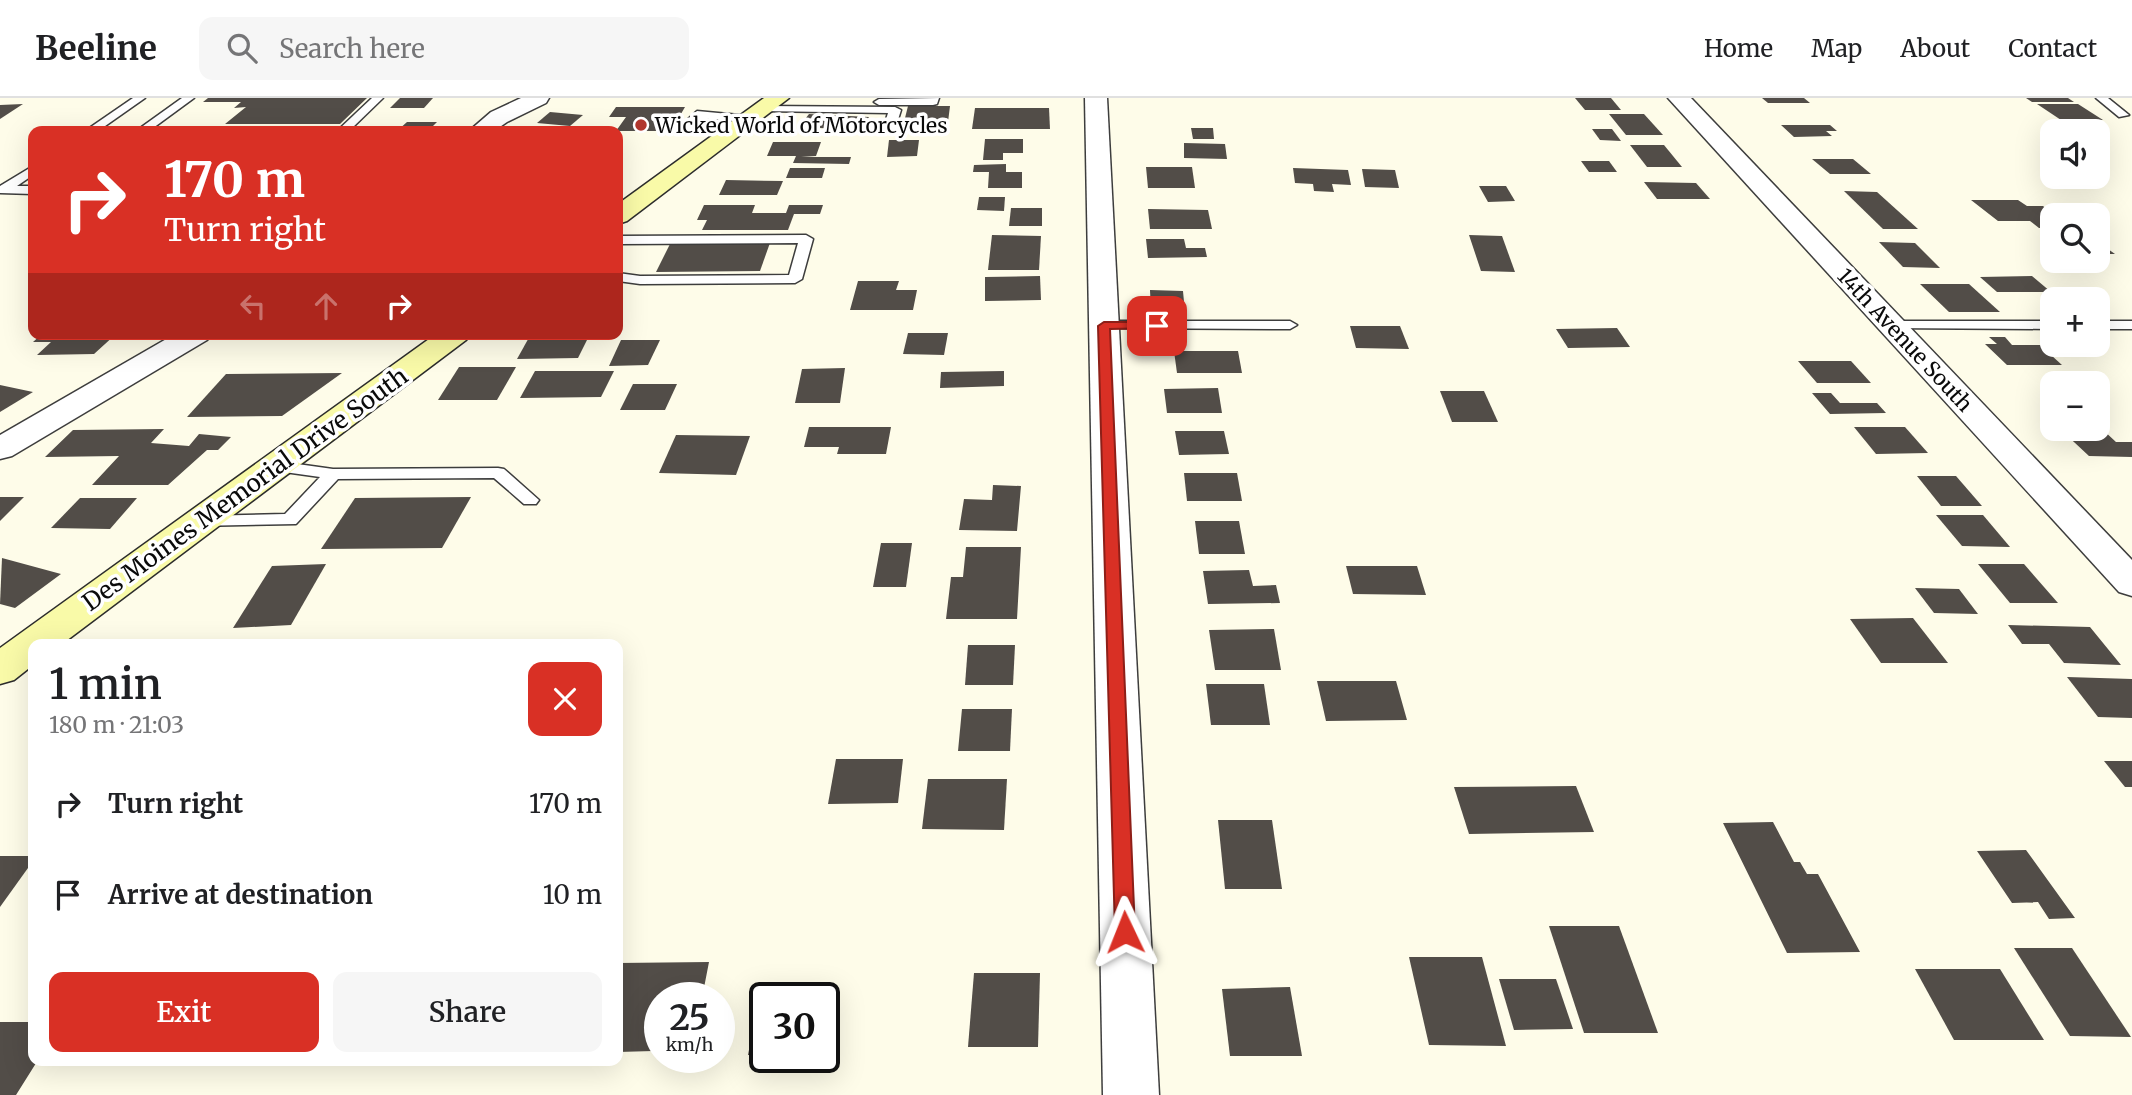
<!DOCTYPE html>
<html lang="en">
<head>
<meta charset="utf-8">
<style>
  body { margin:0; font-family:Merriweather,serif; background:#f6f6f6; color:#202124; height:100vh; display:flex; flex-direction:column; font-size:26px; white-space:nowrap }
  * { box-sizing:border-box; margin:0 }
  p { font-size:23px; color:#757577 }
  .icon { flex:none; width:38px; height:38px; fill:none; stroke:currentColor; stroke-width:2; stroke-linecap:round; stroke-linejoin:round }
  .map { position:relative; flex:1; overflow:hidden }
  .side { position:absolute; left:28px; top:541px; width:595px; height:427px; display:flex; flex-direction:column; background:#fff; border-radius:14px; box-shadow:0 7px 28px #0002 }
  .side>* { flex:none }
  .guide { position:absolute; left:28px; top:28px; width:595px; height:214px; border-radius:14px; box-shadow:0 7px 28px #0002; background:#d93025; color:#fff; overflow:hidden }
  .tools { position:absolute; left:2040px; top:21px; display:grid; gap:14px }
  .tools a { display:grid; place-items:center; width:70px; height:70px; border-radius:14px; background:#fff; box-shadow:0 7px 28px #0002; font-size:35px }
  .speed { position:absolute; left:644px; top:884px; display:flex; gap:14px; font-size:35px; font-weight:700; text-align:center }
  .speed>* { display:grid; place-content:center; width:91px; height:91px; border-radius:50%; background:#fff; box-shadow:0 7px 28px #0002; line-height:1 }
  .speed small { font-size:18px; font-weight:400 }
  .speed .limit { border:4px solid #111; border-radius:10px; background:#fff; color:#111 }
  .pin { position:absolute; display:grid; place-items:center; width:60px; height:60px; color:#fff; margin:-30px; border-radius:14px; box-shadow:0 4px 10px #0006 }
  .me { position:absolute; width:77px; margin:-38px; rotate:358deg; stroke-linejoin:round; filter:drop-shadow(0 0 5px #0008) }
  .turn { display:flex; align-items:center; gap:24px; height:147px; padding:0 21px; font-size:32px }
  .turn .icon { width:91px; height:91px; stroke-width:2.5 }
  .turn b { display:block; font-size:49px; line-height:60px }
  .lanes { display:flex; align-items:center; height:66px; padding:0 21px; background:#0003; justify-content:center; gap:35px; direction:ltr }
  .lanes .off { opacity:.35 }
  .round { display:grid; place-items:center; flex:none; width:74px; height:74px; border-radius:14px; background:#f6f6f6 }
  .summary { display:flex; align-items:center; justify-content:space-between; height:119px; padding:0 21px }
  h1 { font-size:42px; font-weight:600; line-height:52px }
  .primary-button { display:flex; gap:14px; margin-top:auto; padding:14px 21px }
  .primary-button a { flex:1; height:80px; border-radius:14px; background:#d93025; color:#fff; font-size:28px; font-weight:600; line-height:80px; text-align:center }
  .primary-button a+a { background:#f6f6f6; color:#202124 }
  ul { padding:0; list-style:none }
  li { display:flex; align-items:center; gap:21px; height:91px; padding:0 21px }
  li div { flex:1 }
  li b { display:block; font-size:26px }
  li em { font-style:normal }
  header { display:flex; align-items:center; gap:42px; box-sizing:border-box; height:98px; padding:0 35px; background:#fff; border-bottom:2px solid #e0e0e0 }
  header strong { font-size:33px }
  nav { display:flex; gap:38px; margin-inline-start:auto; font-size:24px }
  .search { width:490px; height:63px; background:#f6f6f6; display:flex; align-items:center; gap:18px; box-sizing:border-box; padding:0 24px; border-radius:14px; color:#757577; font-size:26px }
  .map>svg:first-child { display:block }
  .building { fill:#524d48 }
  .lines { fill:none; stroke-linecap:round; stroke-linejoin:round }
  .service-casing { stroke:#3d3d3d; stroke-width:3 }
  .minor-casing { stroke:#3d3d3d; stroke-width:3 }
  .secondary-casing { stroke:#2c2c2c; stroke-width:3 }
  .service { fill:#fff; fill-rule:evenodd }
  .minor { fill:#fff; fill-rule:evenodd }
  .secondary { fill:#f9faa8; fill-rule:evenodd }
  .route { fill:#d93025; stroke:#8d1f18; stroke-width:2 }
  .poi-dot { fill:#b1362c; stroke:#fff; stroke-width:2.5 }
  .labels { text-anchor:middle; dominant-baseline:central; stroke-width:7; stroke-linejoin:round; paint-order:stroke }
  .far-poi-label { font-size:21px; fill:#0a0a0a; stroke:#fff; text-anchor:start }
  .far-street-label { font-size:21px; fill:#0a0a0a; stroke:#fff }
  .street-label { font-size:24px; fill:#0a0a0a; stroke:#fff }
</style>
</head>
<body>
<header>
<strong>Beeline</strong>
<div class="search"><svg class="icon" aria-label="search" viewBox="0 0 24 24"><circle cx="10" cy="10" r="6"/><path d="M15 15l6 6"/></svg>Search here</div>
<nav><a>Home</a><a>Map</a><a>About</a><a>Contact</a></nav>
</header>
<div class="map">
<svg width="2132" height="997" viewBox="0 0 2132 997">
  <rect width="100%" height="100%" fill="#fefce9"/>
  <g class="building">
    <path d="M208,0H367L340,26H225L246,9L234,10L241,4H203Z"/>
    <path d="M400,0H433L424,10H390Z"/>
    <path d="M1575,0H1611L1621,12H1585Z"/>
    <path d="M1762,0H1804L1810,5H1768Z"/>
    <path d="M2026,0H2068L2074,4H2032Z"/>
    <path d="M23,6L0,21V7Z"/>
    <path d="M2037,6H2078L2103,22H2061Z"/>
    <path d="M908,8H950L947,32H902Z"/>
    <path d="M616,9H685L678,21H665L657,33H616L626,19H609Z"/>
    <path d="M975,10H1049L1050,31H972Z"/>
    <path d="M550,14L583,17L570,28L537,25Z"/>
    <path d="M809,16L869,19L860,32L799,29Z"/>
    <path d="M1609,16H1644L1663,37H1626Z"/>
    <path d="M407,24H437L428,33H397Z"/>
    <path d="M1781,27H1830L1837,33H1826L1832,38L1794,39Z"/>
    <path d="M1191,30H1213L1214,41H1193Z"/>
    <path d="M1592,31H1612L1621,43L1600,42Z"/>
    <path d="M985,41H1023V55H1003V62H983Z"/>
    <path d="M889,42H919L917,58L887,59Z"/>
    <path d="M773,44H821L816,58L801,59H851L849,66L793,65L796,58H767Z"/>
    <path d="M1184,45L1225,46L1227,61L1184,60Z"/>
    <path d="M1630,47H1664L1682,69H1647Z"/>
    <path d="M1812,61H1853L1871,76H1830Z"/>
    <path d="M1581,63H1609L1617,74H1589Z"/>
    <path d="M1006,66V74H1022V90H988L989,74H973L974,67Z"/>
    <path d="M1146,69H1192L1195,90H1148Z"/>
    <path d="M790,70H825L822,80H786Z"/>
    <path d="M1293,70L1348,72L1351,87L1332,86L1334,94L1314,93L1313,86L1295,85Z"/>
    <path d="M1362,71L1395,72L1399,90L1365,89Z"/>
    <path d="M726,82L783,83L777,97H719Z"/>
    <path d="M1644,84L1696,85L1710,101H1657Z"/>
    <path d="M1479,88H1506L1515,103L1488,104Z"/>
    <path d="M1844,93L1877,94L1918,131H1883Z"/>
    <path d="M979,99H1005L1004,113L977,112Z"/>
    <path d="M1971,102H2018L2027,108H2043L2053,116V130H2039L2030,123H1998Z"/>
    <path d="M704,107H755L752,115H786L789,107H823L820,116H794L788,132H702L707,122H697Z"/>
    <path d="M1011,110H1042V128H1009Z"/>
    <path d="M1148,111L1208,112L1212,131H1150Z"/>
    <path d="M992,137L1041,138L1039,172H988Z"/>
    <path d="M1469,137L1502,138L1515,174L1481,173Z"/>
    <path d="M1146,141H1184L1186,150H1205L1207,159L1148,160Z"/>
    <path d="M672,142H771L760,173L656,174Z"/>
    <path d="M1879,144L1915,145L1940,170L1903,169Z"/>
    <path d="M2098,144L2115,156H2098Z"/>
    <path d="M1040,178L1041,202L985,203V179Z"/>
    <path d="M2032,178L2051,194H1997L1980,179Z"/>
    <path d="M858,183H899L896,192H917L913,212H850Z"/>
    <path d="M1920,186H1969L2000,214H1949Z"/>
    <path d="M1150,192L1183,193L1185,215L1151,214Z"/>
    <path d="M1350,228H1400L1409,251L1356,250Z"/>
    <path d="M1617,230L1630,249L1568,250L1556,231Z"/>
    <path d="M908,235H948L944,257L903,256Z"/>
    <path d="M42,236H116L94,256L37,257L51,244H33Z"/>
    <path d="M289,236H405L401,239L286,240Z"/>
    <path d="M531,236H590L578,260L517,261Z"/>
    <path d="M1989,239H2005L2012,247H2040L2062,267H2007L1985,246H1997Z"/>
    <path d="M621,242H660L648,267L609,268Z"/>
    <path d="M1174,253H1238L1242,275H1177Z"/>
    <path d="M1798,263H1851L1871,285H1817Z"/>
    <path d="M459,269H516L497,302H438Z"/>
    <path d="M845,270L840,305H795L802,271Z"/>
    <path d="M535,273H614L601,299L520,300Z"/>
    <path d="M1004,273V288L940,290L941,274Z"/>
    <path d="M342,275L282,318L187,319L226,276Z"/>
    <path d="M633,286H677L665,312H620Z"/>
    <path d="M0,287L33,294L0,314Z"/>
    <path d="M1218,290L1222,315H1167L1164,291Z"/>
    <path d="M1440,293H1484L1498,324H1452Z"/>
    <path d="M1812,295H1831L1840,305H1877L1886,315L1830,316Z"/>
    <path d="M809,329H891L886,356H837L839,349H804Z"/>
    <path d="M1854,329H1905L1928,355L1876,356Z"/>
    <path d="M164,331L151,345L189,348L199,336L231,339L218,352H207L168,387H92L119,358L45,359L73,332Z"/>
    <path d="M2060,331H2102L2116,344H2132V359L2089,358Z"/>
    <path d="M1175,333H1224L1229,356L1179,357Z"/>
    <path d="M676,337L750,338L736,377L659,375Z"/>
    <path d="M1184,375H1237L1242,403H1187Z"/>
    <path d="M1917,378H1956L1982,408H1941Z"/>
    <path d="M993,387L1021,388L1017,433L959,432L964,401L992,402Z"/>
    <path d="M0,399H24L0,423Z"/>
    <path d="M471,399L442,450L321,451L355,400Z"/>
    <path d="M80,400H137L110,431L51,430Z"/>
    <path d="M1936,417H1983L2010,449L1962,448Z"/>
    <path d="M1195,423H1239L1245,456H1199Z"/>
    <path d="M881,445H912L906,489H873Z"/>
    <path d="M966,449H1021L1017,521H946L951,479H963Z"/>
    <path d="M2,460L61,476L15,510L0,506Z"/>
    <path d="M326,466L291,527L233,530L272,468Z"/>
    <path d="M1978,466H2024L2058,505H2010Z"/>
    <path d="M1346,468H1417L1426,497L1353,496Z"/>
    <path d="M1249,472L1253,488L1276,487L1280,505L1208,506L1203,473Z"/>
    <path d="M1915,490L1959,491L1978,516L1934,515Z"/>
    <path d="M1913,520L1948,565H1881L1850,521Z"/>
    <path d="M2008,527L2090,529L2121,567L2064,565L2049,546H2022Z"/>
    <path d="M1274,531L1281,572H1215L1209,532Z"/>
    <path d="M968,547H1015L1013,587H965Z"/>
    <path d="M2067,579L2132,581V620L2098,619Z"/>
    <path d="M1317,583H1396L1407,622L1326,623Z"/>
    <path d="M1206,586H1264L1270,627H1211Z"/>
    <path d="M962,611H1012L1010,653H958Z"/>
    <path d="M836,661H903L898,705L828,706Z"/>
    <path d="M2104,663H2132V689H2125Z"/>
    <path d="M928,681H1007L1004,732L922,731Z"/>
    <path d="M1576,688L1594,734L1469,736L1454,689Z"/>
    <path d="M1218,722H1272L1282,791H1225Z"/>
    <path d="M1773,724L1794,764H1800L1807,776H1818L1860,854L1787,855L1723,725Z"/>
    <path d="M2026,752L2075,820L2049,821L2038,804L2012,805L1977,753Z"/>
    <path d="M0,758H33V763L0,809Z"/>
    <path d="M1549,828H1619L1658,935H1584Z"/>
    <path d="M2014,850H2072L2131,939L2070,938Z"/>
    <path d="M1409,859H1482L1506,948L1429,947Z"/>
    <path d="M709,864L702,900H660V925L653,953L618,954V865Z"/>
    <path d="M1915,871H2000L2044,942H1954Z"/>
    <path d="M974,875H1040L1038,949H968Z"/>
    <path d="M1499,881H1556L1573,931L1514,932Z"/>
    <path d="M1290,889L1302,958H1230L1222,891Z"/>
    <path d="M761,890H831L826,920L824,900H765V957H748Z"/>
    <path d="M0,924H33V962H38L16,997H0Z"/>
  </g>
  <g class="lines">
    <g class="service-casing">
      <g id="service">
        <path d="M133,0H145L98,33H85Z"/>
        <path d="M182,0H194L149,33H136Z"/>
        <path d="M372,0H383L349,33H337Z"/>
        <path d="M939,0L937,6L933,7H879L874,4L879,1Z"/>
        <path d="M2096,0H2108L2129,17L2119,19Z"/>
        <path d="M764,8L895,9L901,12L895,31L889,34L883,31L888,15L760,13V9Z"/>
        <path d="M697,13L750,18L756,21L750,24L700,20L687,33H679V29Z"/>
        <path d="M33,68V77L17,88H33V96L0,95V88Z"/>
        <path d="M806,137L813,141L802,181L795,185L640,186L618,183V175L640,178L789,177L798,145L618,146V138Z"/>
        <path d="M1104,223H1290L1297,227L1290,231L1099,230L1097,227Z"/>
        <path d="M1891,223H2053V231L1886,230L1884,227L1886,224Z"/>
        <rect x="2098" y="223" width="34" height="8"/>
        <path d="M276,363L333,371L498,370L504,371L539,402L536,406H524L494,380L338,381L296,426L195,428L192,424L201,418L285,416L320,379L270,372L267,368Z"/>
      </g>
    </g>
    <g class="minor-casing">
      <g id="minor">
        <path d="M521,0H549L546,5L507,24L494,33H469L491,14Z"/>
        <path d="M1085,0H1107L1159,997H1103Z"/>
        <path d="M1668,0H1691L2132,462V498L2119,494Z"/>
        <path d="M175,236H212L207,242L12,358L0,361V337Z"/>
      </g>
    </g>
    <g class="secondary-casing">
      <g id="secondary">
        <path d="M764,0H789L627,123L618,126V106Z"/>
        <path d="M436,236H471L466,242L62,546H33V567L14,582L0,586V550Z"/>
      </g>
    </g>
    <use href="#service" class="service"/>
    <use href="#minor" class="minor"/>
    <use href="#secondary" class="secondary"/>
  </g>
  <path class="route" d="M1157,224L1163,228L1161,230L1110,231L1135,834L1132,840L1125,843L1118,840L1115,834L1098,228L1104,224Z"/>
  <circle class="poi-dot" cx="641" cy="27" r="7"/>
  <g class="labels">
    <g class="far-poi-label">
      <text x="655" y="27">Wicked World of Motorcycles</text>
    </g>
    <g class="far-street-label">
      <text transform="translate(1905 242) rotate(47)">14th Avenue South</text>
    </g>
    <g class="street-label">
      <text transform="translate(245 391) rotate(-36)">Des Moines Memorial Drive South</text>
    </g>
  </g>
</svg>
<div class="tools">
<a><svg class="icon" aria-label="sound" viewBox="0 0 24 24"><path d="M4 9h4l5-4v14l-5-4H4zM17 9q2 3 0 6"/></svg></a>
<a><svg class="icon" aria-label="search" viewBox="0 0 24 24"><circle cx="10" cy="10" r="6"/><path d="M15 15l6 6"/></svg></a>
<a>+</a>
<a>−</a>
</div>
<div class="speed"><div>25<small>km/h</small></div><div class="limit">30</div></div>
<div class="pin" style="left:1157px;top:228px;background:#d93025"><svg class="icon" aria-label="arrive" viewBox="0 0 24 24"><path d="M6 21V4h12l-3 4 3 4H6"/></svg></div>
<svg class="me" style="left:1125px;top:834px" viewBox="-20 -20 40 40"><path d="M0-17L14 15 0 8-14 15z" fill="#d93025" stroke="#fff" stroke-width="4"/></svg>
<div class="guide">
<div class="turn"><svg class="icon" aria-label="right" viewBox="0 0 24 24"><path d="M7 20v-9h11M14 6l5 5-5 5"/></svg><div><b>170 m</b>Turn right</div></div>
<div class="lanes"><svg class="icon off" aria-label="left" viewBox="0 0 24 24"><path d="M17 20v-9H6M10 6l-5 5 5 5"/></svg><svg class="icon off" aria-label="ahead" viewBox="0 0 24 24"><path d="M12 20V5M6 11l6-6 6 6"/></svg><svg class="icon" aria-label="right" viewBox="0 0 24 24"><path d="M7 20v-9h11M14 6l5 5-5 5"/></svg></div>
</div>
<section class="side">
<div class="summary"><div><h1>1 min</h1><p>180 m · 21:03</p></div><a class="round" style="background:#d93025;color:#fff"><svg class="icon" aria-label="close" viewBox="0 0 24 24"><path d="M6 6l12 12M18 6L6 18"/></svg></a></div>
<ul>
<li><svg class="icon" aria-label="right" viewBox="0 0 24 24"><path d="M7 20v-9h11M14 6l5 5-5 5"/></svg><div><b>Turn right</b></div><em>170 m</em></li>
<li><svg class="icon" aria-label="arrive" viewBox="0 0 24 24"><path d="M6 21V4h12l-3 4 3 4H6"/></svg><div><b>Arrive at destination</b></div><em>10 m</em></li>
</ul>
<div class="primary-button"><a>Exit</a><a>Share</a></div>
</section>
</div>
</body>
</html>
